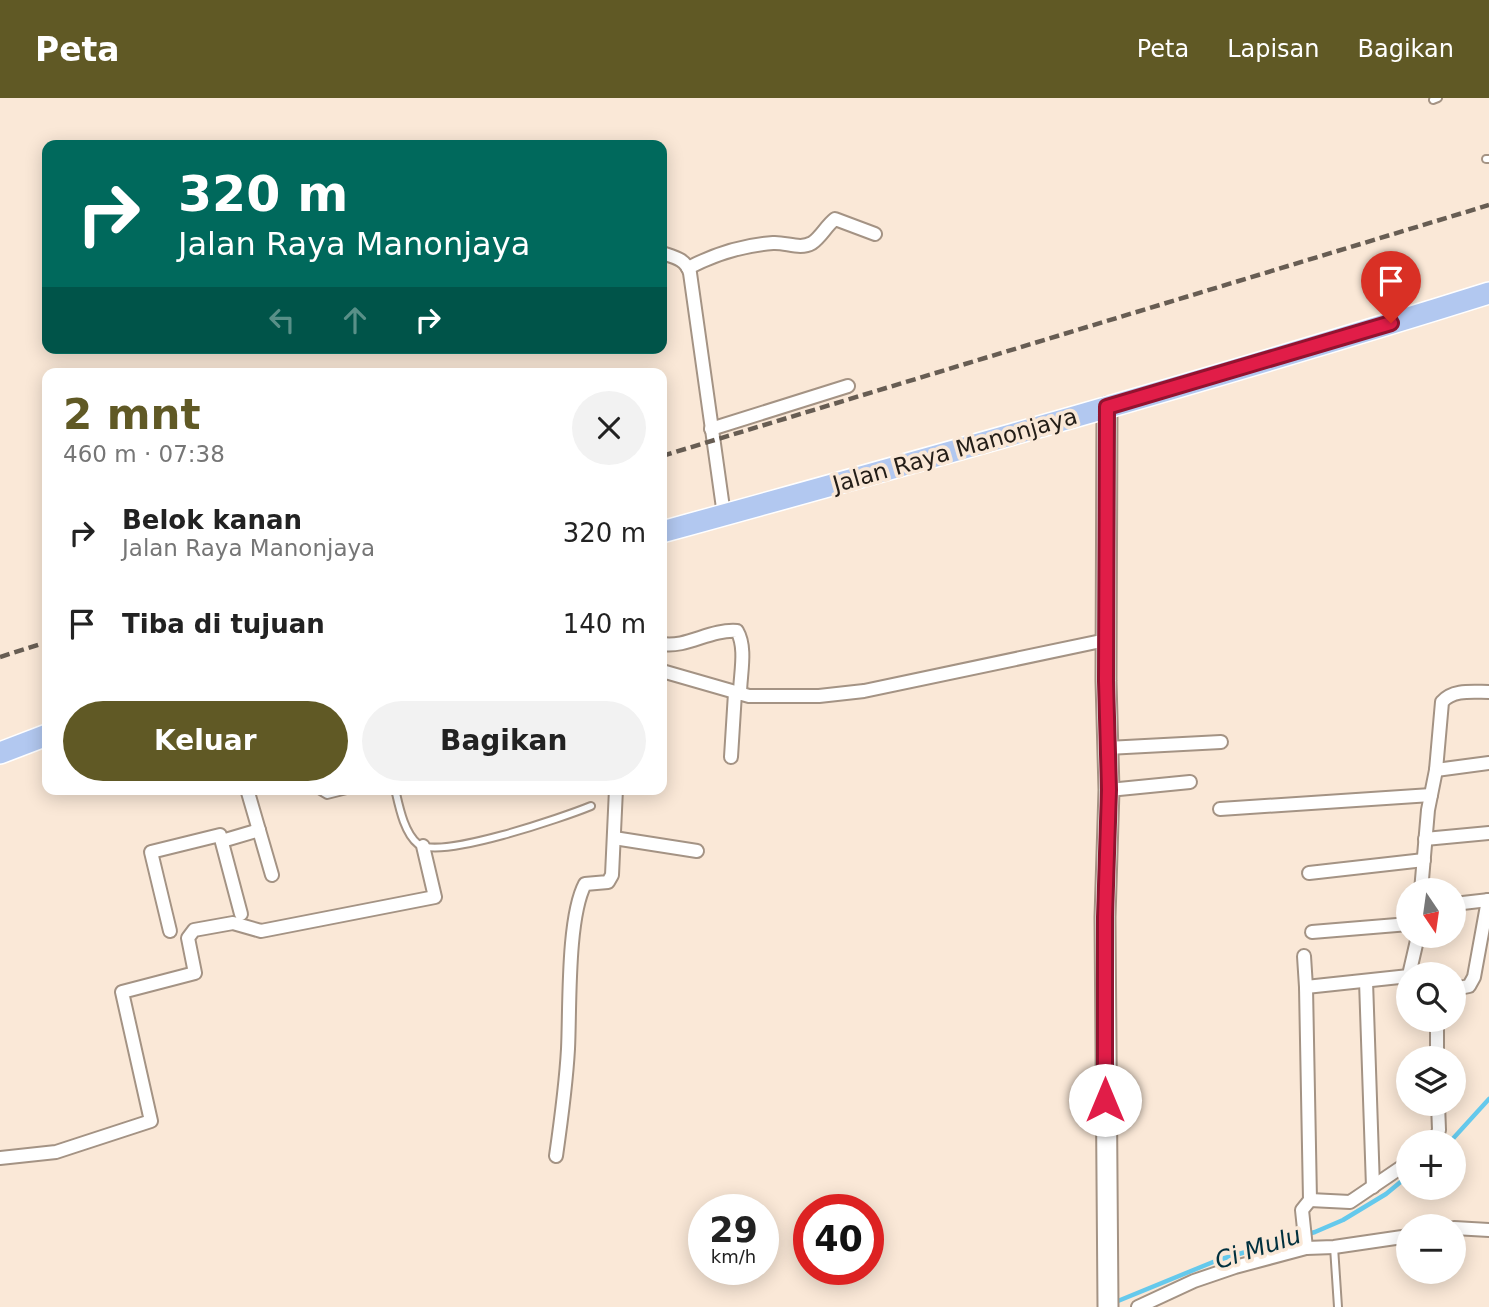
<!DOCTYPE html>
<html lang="id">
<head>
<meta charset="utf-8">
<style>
  body { margin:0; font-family:"DejaVu Sans",sans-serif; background:#f2f2f2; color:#222; height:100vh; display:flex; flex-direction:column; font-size:26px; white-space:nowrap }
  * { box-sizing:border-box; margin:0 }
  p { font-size:23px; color:#767676 }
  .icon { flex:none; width:38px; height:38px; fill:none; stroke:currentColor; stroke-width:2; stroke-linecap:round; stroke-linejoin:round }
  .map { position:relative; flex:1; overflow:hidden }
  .panel { position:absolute; left:42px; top:270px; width:625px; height:427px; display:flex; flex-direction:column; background:#fff; border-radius:14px; box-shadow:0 4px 18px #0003 }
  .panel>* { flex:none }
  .guide { position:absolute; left:42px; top:42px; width:625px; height:214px; border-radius:14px; box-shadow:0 4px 18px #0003; background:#00695c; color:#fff; overflow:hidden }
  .needle { width:46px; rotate:167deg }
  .tools { position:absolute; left:1396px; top:780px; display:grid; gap:14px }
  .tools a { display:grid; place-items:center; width:70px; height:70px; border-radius:50%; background:#fff; box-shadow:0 4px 18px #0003; font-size:35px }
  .speed { position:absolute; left:688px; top:1096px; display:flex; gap:14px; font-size:35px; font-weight:700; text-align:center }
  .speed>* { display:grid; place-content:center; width:91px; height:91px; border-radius:50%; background:#fff; box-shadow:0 4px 18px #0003; line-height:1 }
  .speed small { font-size:18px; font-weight:400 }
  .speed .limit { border:10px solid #d22; background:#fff; color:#111 }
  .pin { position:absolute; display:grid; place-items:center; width:60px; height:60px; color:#fff; margin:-72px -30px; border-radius:50% 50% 50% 0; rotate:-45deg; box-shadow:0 0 7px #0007 }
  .pin .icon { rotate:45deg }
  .me { position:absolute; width:77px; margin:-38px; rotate:0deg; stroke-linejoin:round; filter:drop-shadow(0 0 5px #0008) }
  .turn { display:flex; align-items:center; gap:24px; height:147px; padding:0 21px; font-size:32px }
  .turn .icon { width:91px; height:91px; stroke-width:2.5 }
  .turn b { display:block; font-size:49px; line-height:60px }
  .lanes { display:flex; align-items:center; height:66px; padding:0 21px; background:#0003; justify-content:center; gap:35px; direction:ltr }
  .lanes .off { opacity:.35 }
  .round { display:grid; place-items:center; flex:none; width:74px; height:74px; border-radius:37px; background:#f2f2f2 }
  .summary { display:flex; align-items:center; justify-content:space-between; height:119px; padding:0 21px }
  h1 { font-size:42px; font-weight:700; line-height:52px; color:#605925 }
  .cta { display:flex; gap:14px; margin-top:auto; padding:14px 21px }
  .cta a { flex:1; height:80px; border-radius:42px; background:#605925; color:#fff; font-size:28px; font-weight:700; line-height:80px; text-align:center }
  .cta a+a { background:#f2f2f2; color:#222 }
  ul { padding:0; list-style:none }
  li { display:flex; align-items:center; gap:21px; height:91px; padding:0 21px }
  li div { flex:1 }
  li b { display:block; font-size:26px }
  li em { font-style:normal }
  header { display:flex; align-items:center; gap:42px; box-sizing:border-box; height:98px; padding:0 35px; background:#605925; color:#fff }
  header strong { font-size:33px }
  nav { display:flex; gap:38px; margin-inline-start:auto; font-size:24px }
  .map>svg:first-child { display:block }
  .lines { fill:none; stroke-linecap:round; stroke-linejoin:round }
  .stream { stroke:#65c9ec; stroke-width:4.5 }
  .lane-casing { stroke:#a49384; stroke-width:10 }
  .street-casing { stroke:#a49384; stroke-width:16 }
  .secondary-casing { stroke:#a49384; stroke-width:23 }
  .primary-casing { stroke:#fff; stroke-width:24 }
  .lane { stroke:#fff; stroke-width:6 }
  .street { stroke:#fff; stroke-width:12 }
  .secondary { stroke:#fff; stroke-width:19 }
  .primary { stroke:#b2c8f0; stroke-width:21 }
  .rail { stroke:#675d53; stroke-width:4.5; stroke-dasharray:10 5; stroke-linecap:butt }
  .route-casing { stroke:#92132f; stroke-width:18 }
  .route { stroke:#e11d48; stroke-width:12 }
  .labels { text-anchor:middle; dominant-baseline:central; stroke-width:7; stroke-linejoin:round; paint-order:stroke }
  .street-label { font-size:23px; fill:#231d17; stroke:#fae8d7 }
  .water-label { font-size:24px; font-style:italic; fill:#00303e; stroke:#fae8d7 }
</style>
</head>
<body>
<header>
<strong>Peta</strong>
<nav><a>Peta</a><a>Lapisan</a><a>Bagikan</a></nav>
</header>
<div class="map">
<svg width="1489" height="1209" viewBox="0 0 1489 1209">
  <rect width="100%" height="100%" fill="#fae8d7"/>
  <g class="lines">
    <g class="stream">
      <path d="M1449,1045L1489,1001"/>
      <path d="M1113,1205L1218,1162L1315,1134L1343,1122L1386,1096L1409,1077"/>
    </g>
    <g class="lane-casing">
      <g id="lane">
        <path d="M1433,2L1438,0"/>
        <path d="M1486,61H1489"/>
        <path d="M317,691L327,697L351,691"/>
        <path d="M395,691C399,708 404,735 418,746C440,762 564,719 591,708"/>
        <path d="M1334,1149L1338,1209"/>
      </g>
    </g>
    <g class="street-casing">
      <g id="street">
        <path d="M662,155C674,159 686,161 690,175L724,417"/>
        <path d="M688,170C715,156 744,147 773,145C786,144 800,152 812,145C821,139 826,128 835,121L875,136"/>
        <path d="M711,331L848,288"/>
        <path d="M662,546C687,550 710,531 737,533C747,550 740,577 740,596"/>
        <path d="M662,573L749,598H819L864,593L1106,542"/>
        <path d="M1107,650L1221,644"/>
        <path d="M731,659L735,595"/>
        <path d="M1436,672L1442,604C1453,591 1473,594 1489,594"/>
        <path d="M247,691L272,777"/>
        <path d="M1109,692L1190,684"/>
        <path d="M1220,711L1431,697"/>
        <path d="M614,740L697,753"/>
        <path d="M1425,741L1489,735"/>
        <path d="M222,743L259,732"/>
        <path d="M1309,775L1424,762"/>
        <path d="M1421,793L1428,712L1436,672L1489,665"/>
        <path d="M1454,806L1489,802"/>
        <path d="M170,833L151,754L220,737L241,816"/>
        <path d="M1312,834L1409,826"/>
        <path d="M1304,858L1306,889"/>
        <path d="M1409,877L1418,838"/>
        <path d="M1366,883L1373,1089"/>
        <path d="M1454,891L1469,888L1474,879L1488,802"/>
        <path d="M1437,961V922"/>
        <path d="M1434,1045L1439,1032L1438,1006"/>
        <path d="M556,1058C561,1023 566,987 568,951C570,911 567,820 585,786L608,784L612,777L616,691"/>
        <path d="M0,1060L56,1054L151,1023L122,894L195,875L188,840L194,832L233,825L261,833L435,799L423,748"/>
        <path d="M1310,1102L1350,1104L1409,1064"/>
        <path d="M1454,1130L1489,1132"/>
        <path d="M1306,1150L1302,1112L1310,1102L1306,889L1409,878"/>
        <path d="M1138,1209L1194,1183L1235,1169L1306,1150L1334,1149L1409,1138"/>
      </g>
    </g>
    <g class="secondary-casing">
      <path id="secondary" d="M1107,309L1106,583L1109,692L1105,819L1108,1209"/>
    </g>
    <g class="primary-casing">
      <g id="primary">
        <path d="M662,434C938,358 1215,281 1489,195"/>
        <path d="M0,655L47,637"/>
      </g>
    </g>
    <use href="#lane" class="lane"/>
    <use href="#street" class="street"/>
    <use href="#secondary" class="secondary"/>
    <use href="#primary" class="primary"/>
    <g class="rail">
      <path d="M662,358L1489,107"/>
      <path d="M0,559L47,544"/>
    </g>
  </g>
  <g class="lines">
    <g class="route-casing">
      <path id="route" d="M1105,1002V819L1109,692L1106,583L1107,309L1391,225"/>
    </g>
    <use href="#route" class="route"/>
  </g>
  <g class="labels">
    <g class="street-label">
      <text transform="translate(955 352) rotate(-16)">Jalan Raya Manonjaya</text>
    </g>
    <g class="water-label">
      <text transform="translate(1258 1150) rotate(-18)">Ci Mulu</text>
    </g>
  </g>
</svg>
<div class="tools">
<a><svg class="needle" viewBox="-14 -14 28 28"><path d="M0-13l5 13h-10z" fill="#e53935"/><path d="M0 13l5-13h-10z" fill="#767676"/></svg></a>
<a><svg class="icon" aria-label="search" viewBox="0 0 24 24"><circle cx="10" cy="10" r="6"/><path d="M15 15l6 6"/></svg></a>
<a><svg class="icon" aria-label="layers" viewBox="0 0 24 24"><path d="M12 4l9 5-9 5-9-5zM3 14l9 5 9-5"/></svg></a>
<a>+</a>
<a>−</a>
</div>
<div class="speed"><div>29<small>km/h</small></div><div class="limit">40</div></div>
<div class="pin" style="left:1391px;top:225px;background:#d93025"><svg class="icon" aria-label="arrive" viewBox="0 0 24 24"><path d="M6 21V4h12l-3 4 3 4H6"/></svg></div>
<svg class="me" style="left:1105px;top:1002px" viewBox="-20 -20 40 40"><circle r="19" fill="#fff"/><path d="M0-13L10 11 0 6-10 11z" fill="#e11d48"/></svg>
<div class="guide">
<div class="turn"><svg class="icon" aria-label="right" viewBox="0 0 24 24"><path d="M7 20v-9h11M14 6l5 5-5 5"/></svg><div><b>320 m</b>Jalan Raya Manonjaya</div></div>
<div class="lanes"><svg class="icon off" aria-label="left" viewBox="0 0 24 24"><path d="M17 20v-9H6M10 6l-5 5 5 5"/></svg><svg class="icon off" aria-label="ahead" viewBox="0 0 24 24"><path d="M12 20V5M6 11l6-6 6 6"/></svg><svg class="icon" aria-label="right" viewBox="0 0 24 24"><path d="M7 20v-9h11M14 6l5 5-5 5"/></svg></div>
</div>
<section class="panel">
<div class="summary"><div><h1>2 mnt</h1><p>460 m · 07:38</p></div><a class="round"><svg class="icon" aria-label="close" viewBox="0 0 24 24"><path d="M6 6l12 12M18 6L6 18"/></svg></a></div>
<ul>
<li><svg class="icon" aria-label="right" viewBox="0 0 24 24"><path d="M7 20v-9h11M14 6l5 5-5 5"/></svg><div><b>Belok kanan</b><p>Jalan Raya Manonjaya</p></div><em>320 m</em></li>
<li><svg class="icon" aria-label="arrive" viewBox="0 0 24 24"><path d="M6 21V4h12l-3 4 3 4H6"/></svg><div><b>Tiba di tujuan</b></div><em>140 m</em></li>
</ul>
<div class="cta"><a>Keluar</a><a>Bagikan</a></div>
</section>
</div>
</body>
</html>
